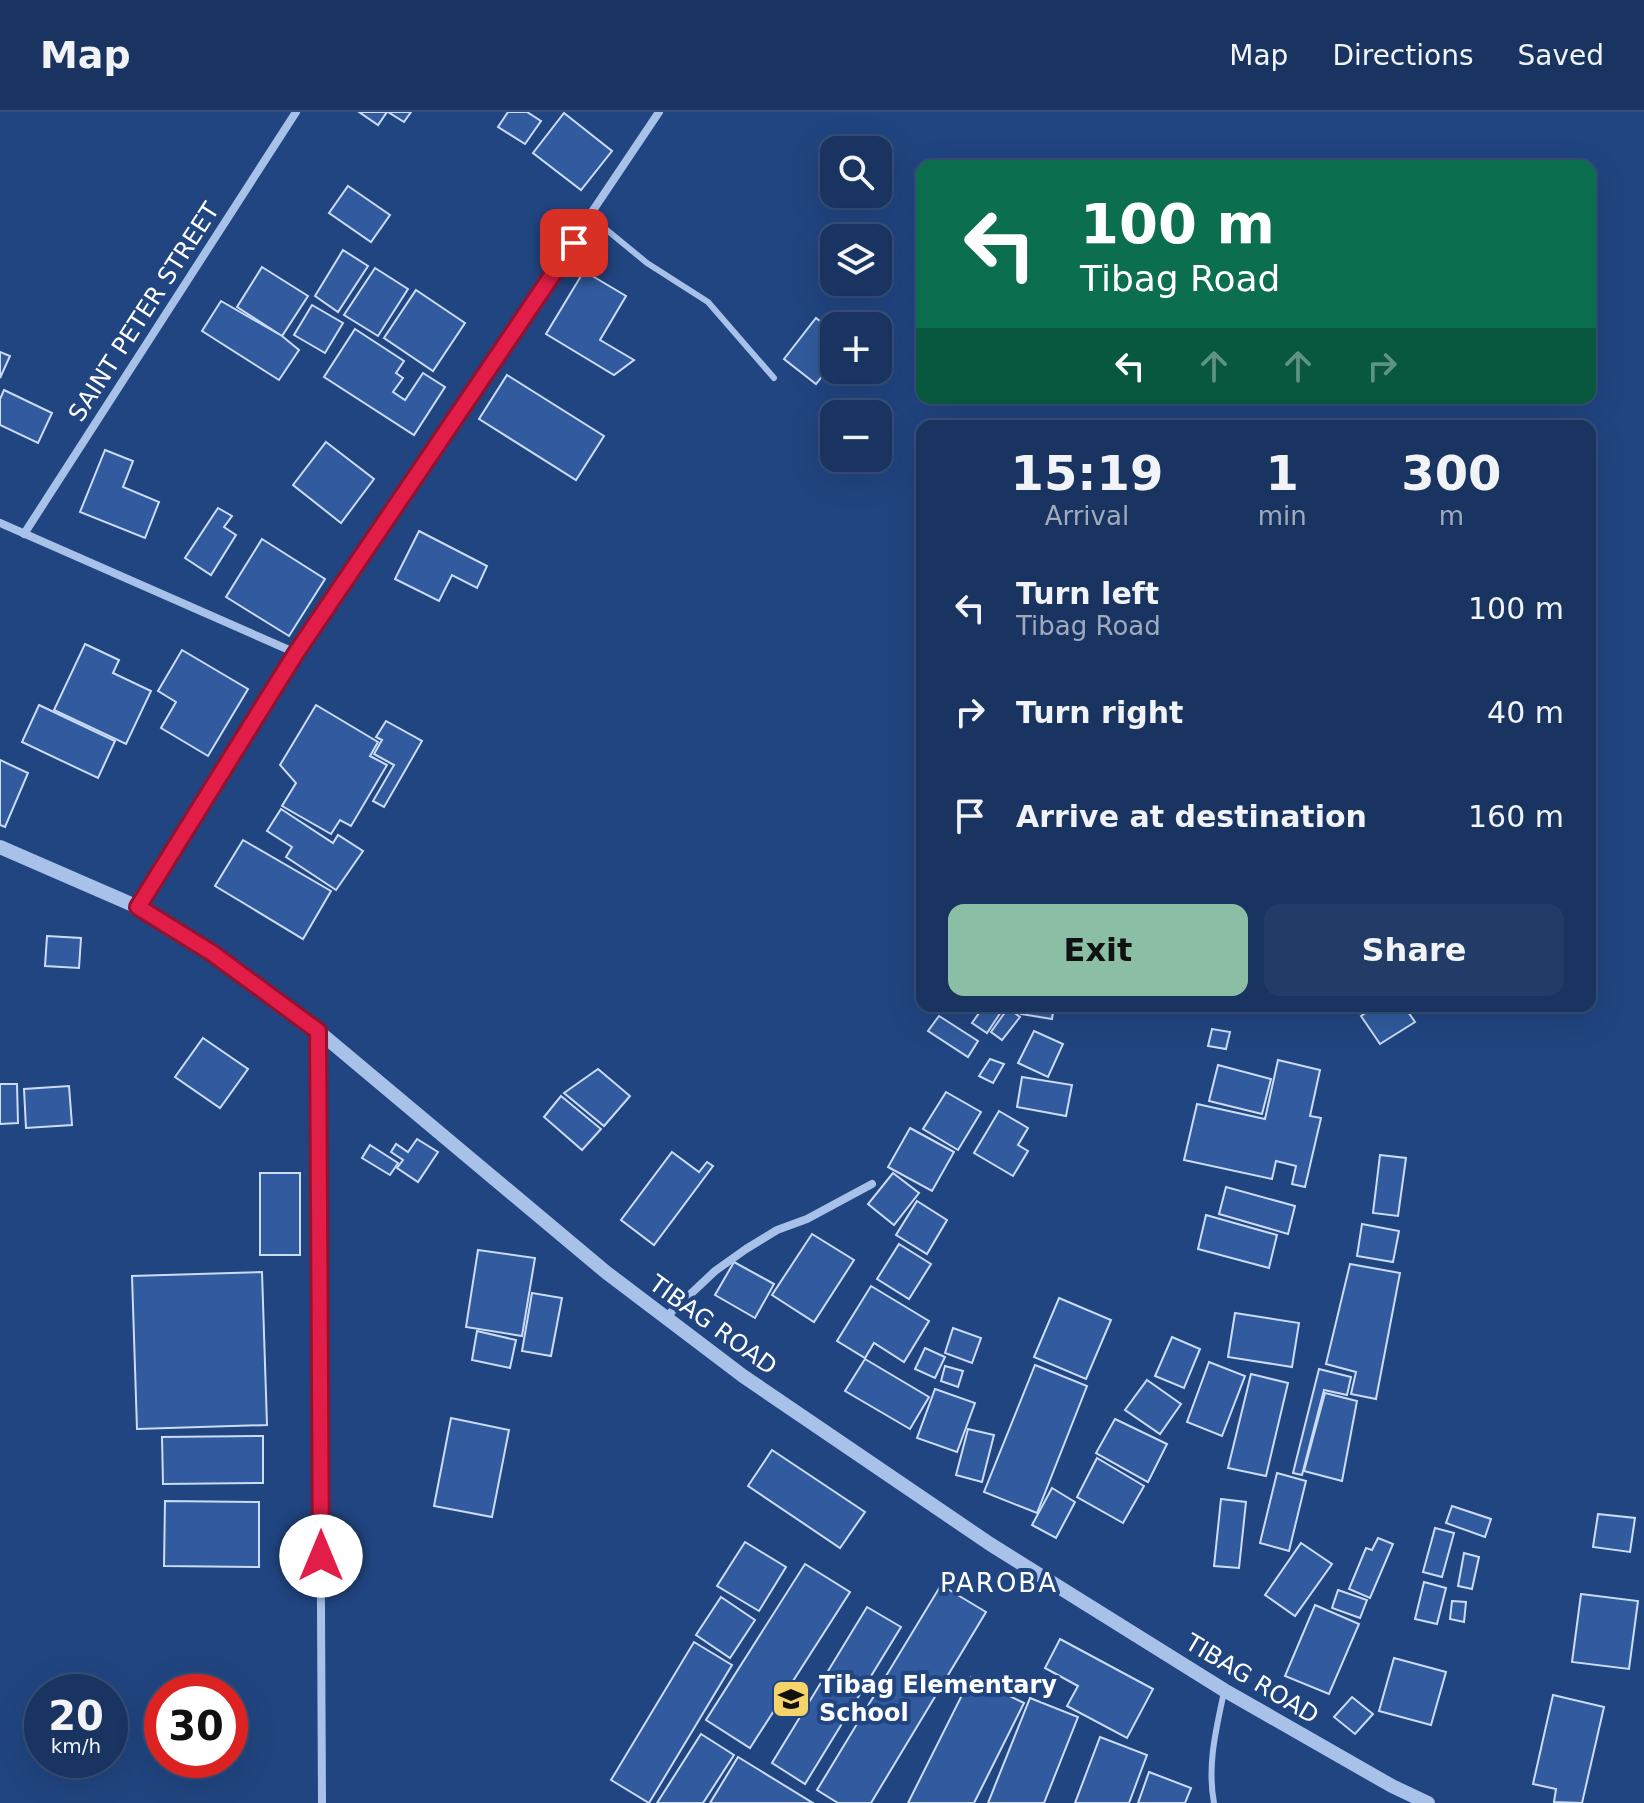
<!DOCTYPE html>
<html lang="en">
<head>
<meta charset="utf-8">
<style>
  body { margin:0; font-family:"DejaVu Sans",sans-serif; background:#223c67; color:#f1f3f6; height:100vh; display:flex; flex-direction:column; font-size:30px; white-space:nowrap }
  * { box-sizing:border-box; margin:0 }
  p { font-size:26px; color:#9faabd }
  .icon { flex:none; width:44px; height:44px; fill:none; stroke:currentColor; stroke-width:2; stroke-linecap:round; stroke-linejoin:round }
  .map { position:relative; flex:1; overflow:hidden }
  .sheet { position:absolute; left:916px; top:308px; width:680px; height:592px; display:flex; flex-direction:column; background:#193461; border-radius:16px; box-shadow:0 8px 32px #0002,0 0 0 2px #374f76 }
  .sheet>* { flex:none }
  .guide { position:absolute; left:916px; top:48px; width:680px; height:244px; border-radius:16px; box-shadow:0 8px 32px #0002,0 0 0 2px #374f76; background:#0b6e4f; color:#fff; overflow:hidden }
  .fabs { position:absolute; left:820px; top:24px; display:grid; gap:16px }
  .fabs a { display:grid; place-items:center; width:72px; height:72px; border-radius:16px; background:#193461; box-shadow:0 8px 32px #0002,0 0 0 2px #374f76; font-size:40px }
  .speed { position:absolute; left:24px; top:1562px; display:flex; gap:16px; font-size:40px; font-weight:700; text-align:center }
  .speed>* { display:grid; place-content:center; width:104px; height:104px; border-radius:50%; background:#193461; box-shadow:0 8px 32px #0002,0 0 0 2px #374f76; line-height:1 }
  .speed small { font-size:20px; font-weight:400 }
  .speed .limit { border:12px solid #d22; background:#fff; color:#111 }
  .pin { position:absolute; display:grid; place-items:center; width:68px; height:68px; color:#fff; margin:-34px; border-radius:16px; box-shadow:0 4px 12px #0006 }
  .me { position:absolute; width:88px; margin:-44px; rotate:0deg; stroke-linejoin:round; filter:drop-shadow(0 0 6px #0008) }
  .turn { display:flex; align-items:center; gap:28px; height:168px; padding:0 32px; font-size:36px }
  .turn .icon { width:104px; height:104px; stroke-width:2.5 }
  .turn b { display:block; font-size:56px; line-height:68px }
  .lanes { display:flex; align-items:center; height:76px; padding:0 32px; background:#0003; justify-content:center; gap:40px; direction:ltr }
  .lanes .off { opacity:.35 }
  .eta { display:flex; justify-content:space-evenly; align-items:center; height:136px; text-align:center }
  .eta b { font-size:48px; font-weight:800; line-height:56px }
  .primary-button { display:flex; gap:16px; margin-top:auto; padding:16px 32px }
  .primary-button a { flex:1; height:92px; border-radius:16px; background:#8abfa5; color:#111; font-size:32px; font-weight:800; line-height:92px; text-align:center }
  .primary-button a+a { background:#223c67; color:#f1f3f6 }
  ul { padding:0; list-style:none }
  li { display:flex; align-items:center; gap:24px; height:104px; padding:0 32px }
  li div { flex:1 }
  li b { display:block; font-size:30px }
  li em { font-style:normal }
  header { display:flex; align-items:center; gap:48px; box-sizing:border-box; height:112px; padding:0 40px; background:#193461; border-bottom:2px solid #374f76 }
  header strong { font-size:38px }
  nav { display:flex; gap:44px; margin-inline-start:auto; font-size:28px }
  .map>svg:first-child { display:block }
  .building { fill:#315b9e; stroke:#cbdcf6; stroke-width:2 }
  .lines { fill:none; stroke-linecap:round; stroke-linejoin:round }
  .service { stroke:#a7c1e8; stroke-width:6 }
  .minor { stroke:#a7c1e8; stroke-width:8 }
  .tertiary { stroke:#a7c1e8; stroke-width:14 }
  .route-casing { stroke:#92132f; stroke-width:20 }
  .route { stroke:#e11d48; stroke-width:14 }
  .labels { text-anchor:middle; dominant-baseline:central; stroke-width:8; stroke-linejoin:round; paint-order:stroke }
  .street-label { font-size:24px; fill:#fff; stroke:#214581 }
  .poi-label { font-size:24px; font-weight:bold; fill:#fff; stroke:#214581; text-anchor:start }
  .neighbourhood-label { font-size:26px; letter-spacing:2px; fill:#fff; stroke:#214581 }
</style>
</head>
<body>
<header>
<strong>Map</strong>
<nav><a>Map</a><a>Directions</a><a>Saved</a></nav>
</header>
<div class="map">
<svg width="1644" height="1691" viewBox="0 0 1644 1691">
  <rect width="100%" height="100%" fill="#214581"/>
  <g class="building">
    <path d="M359,0H387L378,13Z"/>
    <path d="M388,0H411L404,10Z"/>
    <path d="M508,0H527L541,9L525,32L498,15Z"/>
    <path d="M564,1L612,39L581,78L533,41Z"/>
    <path d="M348,74L390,103L371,130L329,101Z"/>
    <path d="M343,138L368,154L338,200L315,184Z"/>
    <path d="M262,155L308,184L282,224L237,195Z"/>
    <path d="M375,156L408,177L378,224L344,203Z"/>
    <path d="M584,159L626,184L600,228L634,248L614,263L546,222Z"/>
    <path d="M416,178L465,211L433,259L384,226Z"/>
    <path d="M221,189L282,224L299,238L279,268L202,219Z"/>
    <path d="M312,193L343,211L325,241L294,223Z"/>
    <path d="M816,206L834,220V249L816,272L784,247Z"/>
    <path d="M355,217L404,249L396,261L403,266L393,280L405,288L423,261L445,275L414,323L324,265Z"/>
    <path d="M0,240L10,244L0,266Z"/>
    <path d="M507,263L604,324L576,368L479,307Z"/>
    <path d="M4,278L52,301L38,331L0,313V287Z"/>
    <path d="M326,330L374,367L341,411L293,373Z"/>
    <path d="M105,338L133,349L123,375L159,390L145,426L80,400Z"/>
    <path d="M218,396L232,404L224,415L236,423L211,463L185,446Z"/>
    <path d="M419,419L487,454L477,476L452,463L439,489L395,467Z"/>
    <path d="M262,427L325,467L289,524L226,485Z"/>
    <path d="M85,532L119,548L113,561L151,579L126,632L54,598Z"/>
    <path d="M182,538L248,577L208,644L161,616L176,590L158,579Z"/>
    <path d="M39,593L115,629L98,666L22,630Z"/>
    <path d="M316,593L378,630L370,644L387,653L351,714L340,708L331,722L282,694L296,671L280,653Z"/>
    <path d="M386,609L422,629L384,695L373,689L394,653L374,642L382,628L376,625Z"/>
    <path d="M0,648L28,661L5,715L0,713Z"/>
    <path d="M281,697L333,731L338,723L363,739L336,778L286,745L292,735L267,719Z"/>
    <path d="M243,728L331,779L303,827L215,774Z"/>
    <path d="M47,824L81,826L79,856L45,854Z"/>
    <path d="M984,894H1005L987,921L972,911Z"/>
    <path d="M1023,894H1054L1052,907L1021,902Z"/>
    <path d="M1376,894H1404L1415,910L1380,932L1361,904Z"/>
    <path d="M1008,896L1020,905L1002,928L991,920Z"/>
    <path d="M939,904L978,929L968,945L928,919Z"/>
    <path d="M1212,917L1230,920L1226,937L1208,934Z"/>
    <path d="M1034,919L1063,932L1048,965L1018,951Z"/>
    <path d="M203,926L248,957L220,996L175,965Z"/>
    <path d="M990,947L1004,952L993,971L979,964Z"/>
    <path d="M1278,948L1320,958L1310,1004L1321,1006L1305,1075L1292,1072L1296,1054L1276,1049L1272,1067L1184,1048L1197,992L1265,1007Z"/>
    <path d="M1218,953L1271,967L1262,1002L1209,989Z"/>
    <path d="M598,957L630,984L604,1014L564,981Z"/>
    <path d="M1022,965L1072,973L1066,1004L1017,995Z"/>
    <path d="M0,972H17L18,1011L0,1012Z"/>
    <path d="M69,974L72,1013L26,1016L24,977Z"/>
    <path d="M946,980L981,1000L958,1038L923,1017Z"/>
    <path d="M561,984L601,1017L582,1038L544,1005Z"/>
    <path d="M999,999L1028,1016L1018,1033L1028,1039L1013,1064L974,1041Z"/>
    <path d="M910,1016L954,1040L932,1079L888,1055Z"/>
    <path d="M417,1027L438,1040L418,1070L397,1056L403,1048L391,1040L396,1032L408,1040Z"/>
    <path d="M370,1033L398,1051L390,1063L362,1046Z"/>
    <path d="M672,1040L699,1060L707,1050L713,1054L654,1133L621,1108Z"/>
    <path d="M1380,1043L1406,1046L1398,1104L1373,1101Z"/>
    <rect x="260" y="1061" width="40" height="82"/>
    <path d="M893,1061L919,1081L894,1113L868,1092Z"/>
    <path d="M1226,1075L1295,1094L1288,1122L1219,1102Z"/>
    <path d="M917,1089L947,1108L927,1142L896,1123Z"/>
    <path d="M1206,1103L1277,1123L1269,1156L1198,1137Z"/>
    <path d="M1362,1112L1399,1119L1393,1150L1357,1144Z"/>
    <path d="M812,1122L854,1148L814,1210L772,1183Z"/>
    <path d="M899,1132L931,1152L909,1187L877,1167Z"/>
    <path d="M478,1138L535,1146L522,1224L466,1215Z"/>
    <path d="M734,1150L774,1172L755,1206L715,1183Z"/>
    <path d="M1350,1152L1400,1161L1376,1287L1351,1282L1356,1260L1326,1252Z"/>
    <path d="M262,1160L267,1313L137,1317L132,1164Z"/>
    <path d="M871,1174L929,1209L904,1250L874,1231L865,1246L837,1229Z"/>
    <path d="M532,1181L562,1186L551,1244L522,1239Z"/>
    <path d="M1059,1186L1111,1208L1086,1267L1034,1245Z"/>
    <path d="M1235,1201L1299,1211L1292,1255L1228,1245Z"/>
    <path d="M953,1216L981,1226L972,1251L945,1241Z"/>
    <path d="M477,1219L516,1228L510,1256L472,1248Z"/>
    <path d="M1172,1225L1200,1237L1184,1276L1155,1264Z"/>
    <path d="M925,1236L945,1245L935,1266L915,1257Z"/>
    <path d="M865,1247L929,1285L910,1317L845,1279Z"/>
    <path d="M1209,1250L1245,1264L1222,1324L1187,1310Z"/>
    <path d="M1035,1253L1087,1274L1037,1401L984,1380Z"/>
    <path d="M945,1254L963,1259L958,1275L941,1269Z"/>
    <path d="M1319,1257L1351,1265L1347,1283L1324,1278L1302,1363L1293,1361Z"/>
    <path d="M1251,1262L1288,1271L1266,1364L1228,1356Z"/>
    <path d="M1147,1268L1181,1292L1160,1322L1125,1298Z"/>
    <path d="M935,1277L975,1291L957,1340L917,1326Z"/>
    <path d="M1325,1281L1357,1289L1342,1369L1304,1359Z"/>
    <path d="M451,1306L509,1318L492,1405L434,1394Z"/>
    <path d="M1115,1307L1167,1332L1148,1370L1096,1341Z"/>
    <path d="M968,1317L994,1323L982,1370L956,1363Z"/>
    <path d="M263,1324V1371L163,1372L162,1325Z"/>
    <path d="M772,1338L865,1400L840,1436L748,1374Z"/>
    <path d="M1097,1346L1144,1374L1123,1411L1077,1385Z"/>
    <path d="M1277,1361L1306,1369L1289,1439L1260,1431Z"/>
    <path d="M1052,1376L1075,1390L1056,1426L1032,1413Z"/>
    <path d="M1221,1387L1246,1390L1239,1456L1214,1454Z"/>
    <path d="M165,1389L259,1390V1455L164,1454Z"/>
    <path d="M1452,1394L1491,1407L1485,1425L1446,1411Z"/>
    <path d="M1598,1402L1635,1406L1630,1440L1593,1435Z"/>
    <path d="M1435,1416L1454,1421L1442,1465L1423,1460Z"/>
    <path d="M1378,1426L1393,1432L1370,1486L1349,1477L1366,1436L1372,1438Z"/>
    <path d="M745,1430L786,1455L759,1499L717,1474Z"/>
    <path d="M1301,1431L1332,1452L1295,1504L1265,1483Z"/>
    <path d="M1464,1441L1479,1445L1472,1477L1458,1474Z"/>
    <path d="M805,1452L850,1480L750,1636L706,1608Z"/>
    <path d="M1424,1470L1446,1476L1437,1512L1415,1507Z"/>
    <path d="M941,1473L986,1500L871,1691H838L817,1678Z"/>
    <path d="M1338,1478L1367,1488L1360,1506L1332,1496Z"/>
    <path d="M1581,1482L1638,1489L1629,1557L1572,1550Z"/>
    <path d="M721,1485L755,1508L730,1546L696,1523Z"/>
    <path d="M1452,1489L1466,1490L1464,1510L1450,1507Z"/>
    <path d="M1315,1493L1359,1512L1329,1582L1285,1564Z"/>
    <path d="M867,1495L901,1515L805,1672L772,1651Z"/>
    <path d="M1060,1527L1153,1577L1127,1626L1067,1594L1078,1574L1045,1556Z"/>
    <path d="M694,1530L732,1553L649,1691L611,1668Z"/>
    <path d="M1394,1546L1446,1560L1431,1613L1379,1599Z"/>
    <path d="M971,1565L1024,1591L974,1691H908Z"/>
    <path d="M1553,1583L1604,1595L1582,1691L1554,1690L1556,1677L1533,1672Z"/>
    <path d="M1352,1585L1373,1602L1355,1622L1334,1605Z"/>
    <path d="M1030,1586L1078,1605L1044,1691H988Z"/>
    <path d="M701,1622L734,1643L703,1691H657Z"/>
    <path d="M1100,1625L1147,1643L1129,1691H1075Z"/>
    <path d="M738,1645L813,1691H710Z"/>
    <path d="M1149,1660L1191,1676L1185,1691H1138Z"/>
  </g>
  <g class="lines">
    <g class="service">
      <path d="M591,105L647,151L708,190L774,266"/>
      <path d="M1214,1691C1207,1653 1216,1618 1224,1580"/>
    </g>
    <g class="minor">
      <path d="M0,411L296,541"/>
      <path d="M24,422L296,0"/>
      <path d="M138,795L296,541L659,0"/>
      <path d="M318,920L322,1691"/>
      <path d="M665,1206L715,1159L746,1137L777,1118L807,1107L872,1072"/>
    </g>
    <path class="tertiary" d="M0,735L138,795L212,841L318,919L607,1161L743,1264L990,1432L1224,1578L1392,1674L1428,1691"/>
  </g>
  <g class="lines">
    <g class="route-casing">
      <path id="route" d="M321,1444L318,919L212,841L138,795L296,541L574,131"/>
    </g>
    <use href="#route" class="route"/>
  </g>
  <defs>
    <g id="school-square" transform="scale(2)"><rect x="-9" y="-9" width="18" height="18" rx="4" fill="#f5d469" stroke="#214581"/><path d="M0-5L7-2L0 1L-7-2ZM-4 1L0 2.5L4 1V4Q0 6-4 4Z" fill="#111"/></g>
  </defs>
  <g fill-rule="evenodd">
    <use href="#school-square" x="791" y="1587"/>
  </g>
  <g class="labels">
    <g class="street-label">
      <text transform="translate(144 200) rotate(-57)">SAINT PETER STREET</text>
      <text transform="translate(713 1213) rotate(36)">TIBAG ROAD</text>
      <text transform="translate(1252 1567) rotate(31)">TIBAG ROAD</text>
    </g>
    <g class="poi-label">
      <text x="819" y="1573">Tibag Elementary<tspan x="819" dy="28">School</tspan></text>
    </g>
    <g class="neighbourhood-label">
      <text x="999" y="1471">PAROBA</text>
    </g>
  </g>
</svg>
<div class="fabs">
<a><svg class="icon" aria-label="search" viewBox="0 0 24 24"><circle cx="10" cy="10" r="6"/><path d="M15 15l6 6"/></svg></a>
<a><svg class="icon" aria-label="layers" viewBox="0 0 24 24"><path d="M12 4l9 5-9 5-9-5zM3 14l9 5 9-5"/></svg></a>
<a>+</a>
<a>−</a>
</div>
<div class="speed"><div>20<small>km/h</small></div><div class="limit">30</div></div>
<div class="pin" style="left:574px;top:131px;background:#d93025"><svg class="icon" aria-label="arrive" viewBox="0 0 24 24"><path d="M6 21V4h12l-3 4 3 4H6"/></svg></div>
<svg class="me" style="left:321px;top:1444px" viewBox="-20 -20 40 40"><circle r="19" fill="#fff"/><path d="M0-13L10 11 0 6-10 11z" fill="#e11d48"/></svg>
<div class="guide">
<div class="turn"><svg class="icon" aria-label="left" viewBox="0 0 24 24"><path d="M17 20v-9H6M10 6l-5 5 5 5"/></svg><div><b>100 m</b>Tibag Road</div></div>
<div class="lanes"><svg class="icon" aria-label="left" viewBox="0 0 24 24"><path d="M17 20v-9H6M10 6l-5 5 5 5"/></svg><svg class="icon off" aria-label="ahead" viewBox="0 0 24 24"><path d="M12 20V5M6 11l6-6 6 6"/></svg><svg class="icon off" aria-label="ahead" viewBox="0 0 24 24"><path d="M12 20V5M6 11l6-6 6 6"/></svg><svg class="icon off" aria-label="right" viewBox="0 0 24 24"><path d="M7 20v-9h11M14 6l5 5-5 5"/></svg></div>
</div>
<section class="sheet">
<div class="eta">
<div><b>15:19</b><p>Arrival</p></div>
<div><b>1</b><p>min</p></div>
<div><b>300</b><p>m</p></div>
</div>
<ul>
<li><svg class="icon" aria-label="left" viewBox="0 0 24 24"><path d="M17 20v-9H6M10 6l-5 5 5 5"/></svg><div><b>Turn left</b><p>Tibag Road</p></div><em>100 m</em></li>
<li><svg class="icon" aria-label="right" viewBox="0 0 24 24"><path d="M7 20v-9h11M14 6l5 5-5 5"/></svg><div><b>Turn right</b></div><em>40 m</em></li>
<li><svg class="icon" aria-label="arrive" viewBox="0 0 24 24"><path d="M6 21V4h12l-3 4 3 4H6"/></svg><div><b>Arrive at destination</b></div><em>160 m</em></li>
</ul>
<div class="primary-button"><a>Exit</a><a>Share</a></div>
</section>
</div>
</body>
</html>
